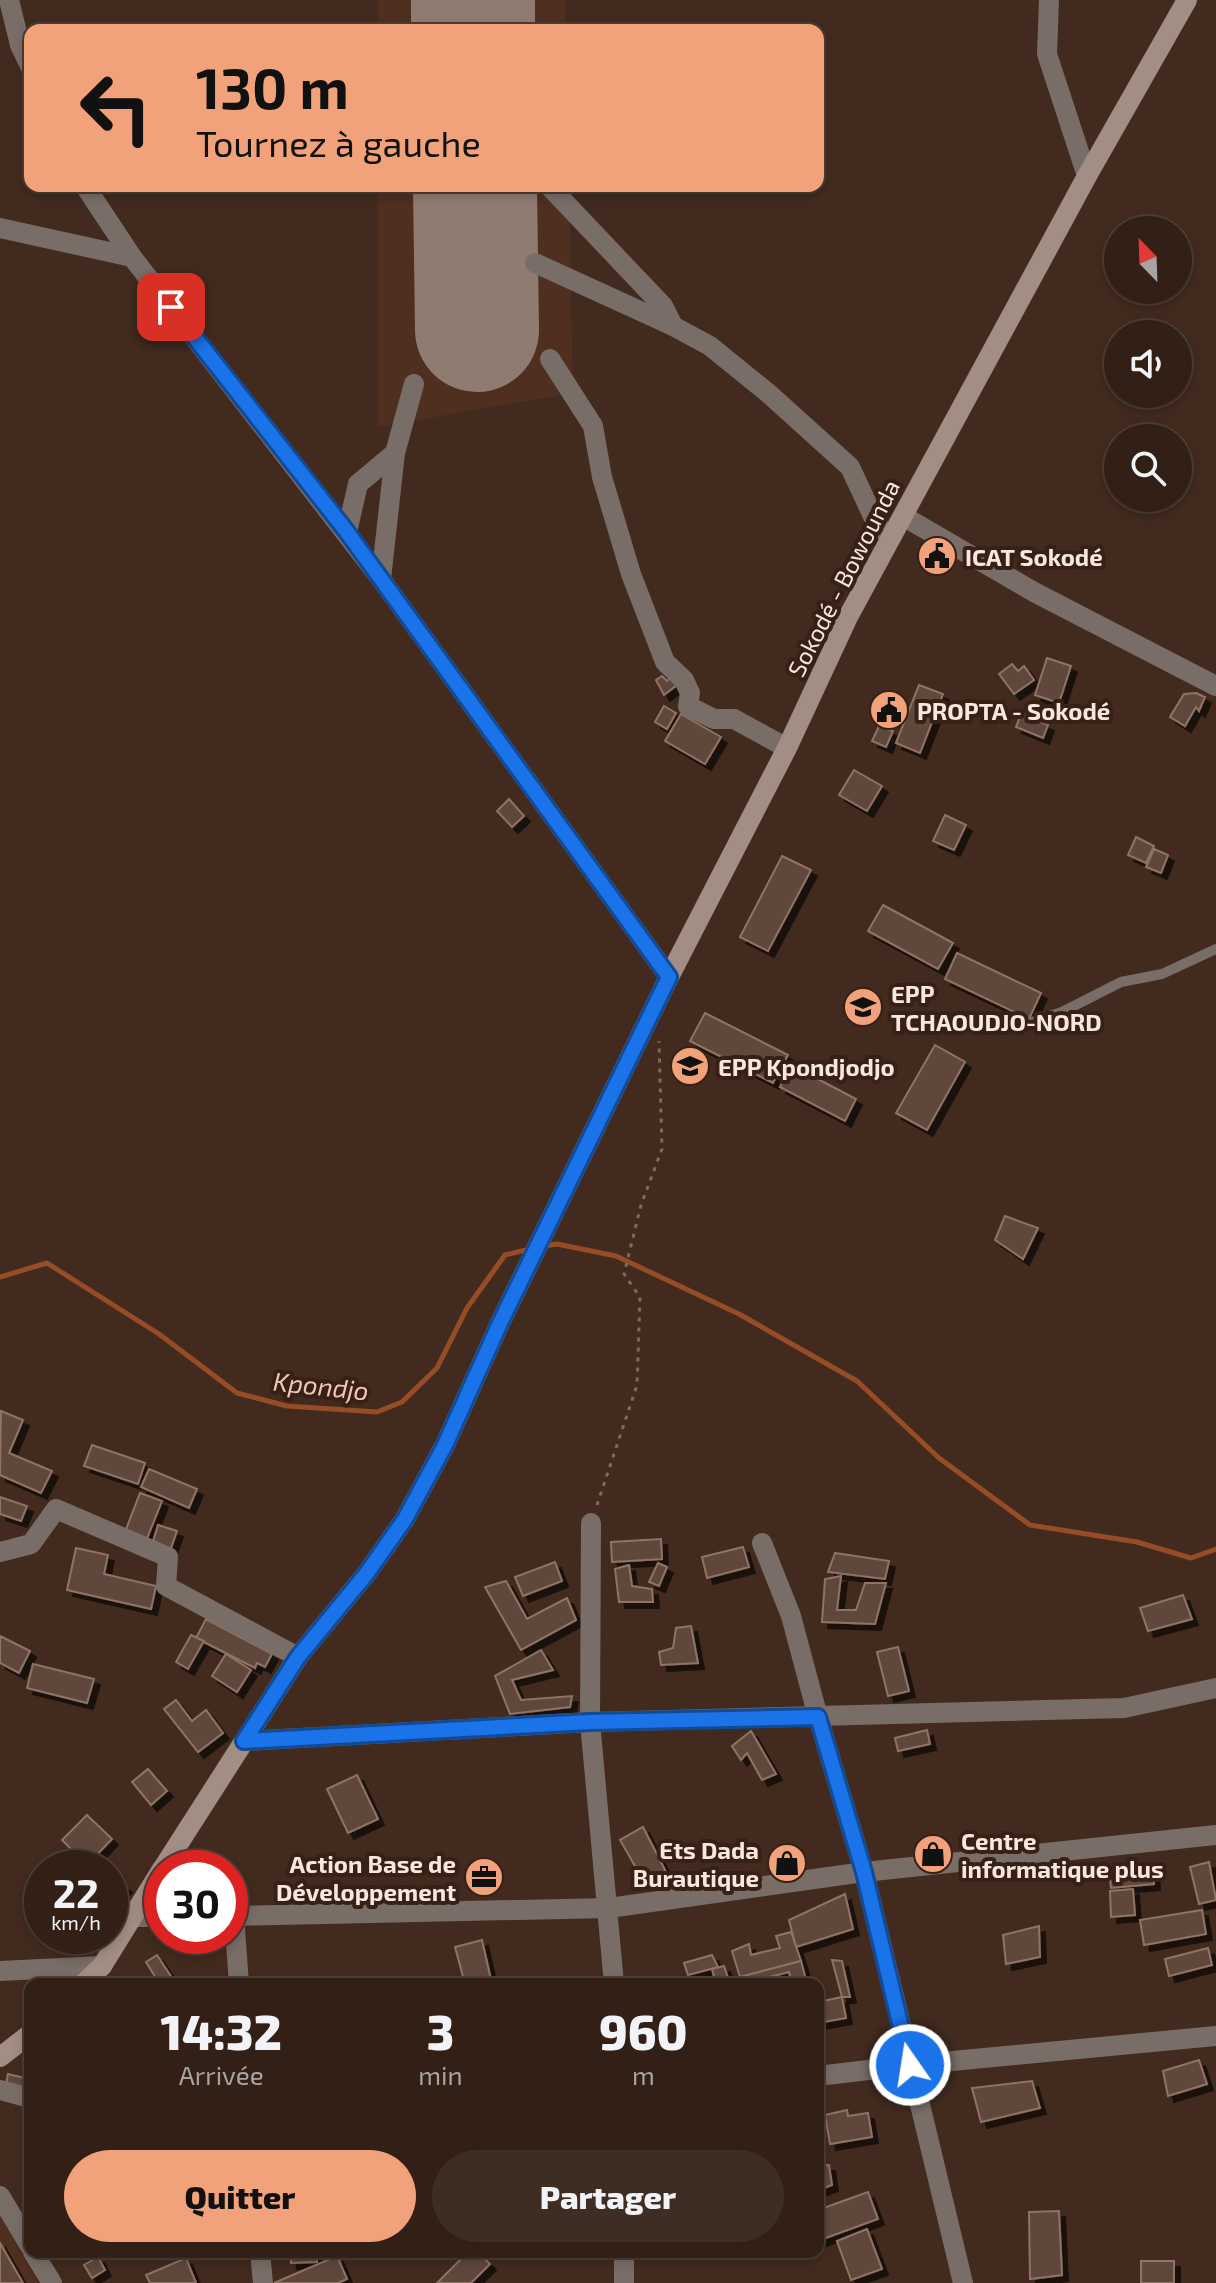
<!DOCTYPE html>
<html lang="fr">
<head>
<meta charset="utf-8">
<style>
  body { margin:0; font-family:"Exo 2",sans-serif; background:#3d2d23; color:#f1f3f6; height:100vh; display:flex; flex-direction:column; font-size:30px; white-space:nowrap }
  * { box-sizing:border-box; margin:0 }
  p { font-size:26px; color:#a8a3a1 }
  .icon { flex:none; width:44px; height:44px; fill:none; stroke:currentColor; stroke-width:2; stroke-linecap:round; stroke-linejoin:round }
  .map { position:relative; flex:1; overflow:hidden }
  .panel { position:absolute; left:24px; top:1978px; width:800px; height:280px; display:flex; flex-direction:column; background:#322016; border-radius:16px; box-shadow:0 4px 12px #0003,0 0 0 2px #4d3e35 }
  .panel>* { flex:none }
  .hud { position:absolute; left:24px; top:24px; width:800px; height:168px; border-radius:16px; box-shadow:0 4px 12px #0003,0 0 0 2px #4d3e35; background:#f1a27b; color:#111; overflow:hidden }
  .needle { width:52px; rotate:337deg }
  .fabs { position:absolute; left:1104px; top:216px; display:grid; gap:16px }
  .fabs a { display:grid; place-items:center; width:88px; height:88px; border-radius:50%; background:#322016; box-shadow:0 4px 12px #0003,0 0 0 2px #4d3e35; font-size:40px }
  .speed { position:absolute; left:24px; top:1850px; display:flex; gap:16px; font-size:40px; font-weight:700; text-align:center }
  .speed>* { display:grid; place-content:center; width:104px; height:104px; border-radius:50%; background:#322016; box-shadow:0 4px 12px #0003,0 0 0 2px #4d3e35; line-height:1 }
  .speed small { font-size:20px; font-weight:400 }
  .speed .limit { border:12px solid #d22; background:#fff; color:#111 }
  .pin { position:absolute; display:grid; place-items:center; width:68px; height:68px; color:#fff; margin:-34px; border-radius:16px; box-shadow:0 4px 12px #0006 }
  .me { position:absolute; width:88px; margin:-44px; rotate:347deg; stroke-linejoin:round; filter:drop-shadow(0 0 6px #0008) }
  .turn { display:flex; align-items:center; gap:28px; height:168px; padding:0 40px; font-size:36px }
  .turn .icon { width:104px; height:104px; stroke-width:2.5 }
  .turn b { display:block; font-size:56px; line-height:68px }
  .eta { display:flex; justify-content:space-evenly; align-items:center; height:136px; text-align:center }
  .eta b { font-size:48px; font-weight:800; line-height:56px }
  .action { display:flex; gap:16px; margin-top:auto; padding:16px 40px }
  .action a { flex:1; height:92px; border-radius:48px; background:#f1a27b; color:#111; font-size:32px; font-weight:800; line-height:92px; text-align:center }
  .action a+a { background:#3d2d23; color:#f1f3f6 }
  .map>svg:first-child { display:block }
  .built { fill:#4e2f20 }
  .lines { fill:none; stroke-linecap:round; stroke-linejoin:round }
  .stream { stroke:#964d26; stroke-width:5 }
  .runway { stroke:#907b71; stroke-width:124 }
  .building { fill:#60463a; stroke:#8f7365; stroke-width:2; filter:url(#shadow) }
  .path { stroke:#7f6a5f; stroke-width:3; stroke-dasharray:4 6; stroke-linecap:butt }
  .lane { stroke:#796d67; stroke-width:10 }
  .street { stroke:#796d67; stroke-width:20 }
  .secondary { stroke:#a28e85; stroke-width:20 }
  .route-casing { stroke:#114b97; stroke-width:20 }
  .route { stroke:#1a73e8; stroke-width:14 }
  .labels { text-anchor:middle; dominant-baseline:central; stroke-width:8; stroke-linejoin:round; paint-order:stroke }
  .poi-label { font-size:24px; font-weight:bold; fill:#f7e7df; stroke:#372015; text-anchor:start }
  .street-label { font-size:24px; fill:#f7e7df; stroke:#372015 }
  .water-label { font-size:26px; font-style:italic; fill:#f1c6b2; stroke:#372015 }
</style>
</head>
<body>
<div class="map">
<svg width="1216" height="2283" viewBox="0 0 1216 2283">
  <defs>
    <filter id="shadow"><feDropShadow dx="6" dy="6" stdDeviation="0" flood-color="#0009"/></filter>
  </defs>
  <rect width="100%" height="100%" fill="#422a1e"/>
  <g class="built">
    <rect x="378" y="0" width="187" height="30"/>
    <path d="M378,186H569L573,393L378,427Z"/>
    <path d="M0,2216L39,2283H0Z"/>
  </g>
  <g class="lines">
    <g class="stream">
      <path d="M544,1246L557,1244L616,1256L739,1314L857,1381L939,1458L1030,1525L1137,1542L1191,1558L1216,1549"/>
      <path d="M0,1277L47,1263L159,1334L237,1393L287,1406L377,1412L402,1402L437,1368L467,1308L505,1255L530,1249"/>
    </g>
    <g class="runway">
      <path d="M473,0V30"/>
      <path d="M475,186L477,330"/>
    </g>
  </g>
  <g class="building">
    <path d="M1047,658L1071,666L1059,703L1035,695Z"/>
    <path d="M1012,664L1018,671L1024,666L1034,680L1014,694L999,674Z"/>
    <path d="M662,676L667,681L671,678L677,685L664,695L656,680Z"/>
    <path d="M919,685L943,694L920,753L896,743Z"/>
    <path d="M1196,693L1205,697L1199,711L1196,707L1185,726L1170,717L1184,694Z"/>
    <path d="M664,706L676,713L667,729L655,722Z"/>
    <path d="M681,714L721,737L705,764L665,741Z"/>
    <path d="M1021,714L1048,725L1043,738L1016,727Z"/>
    <path d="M879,726L893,731L886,747L872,741Z"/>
    <path d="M854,770L882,786L867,811L839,795Z"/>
    <path d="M509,799L524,816L512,827L497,811Z"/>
    <path d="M945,815L966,825L954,850L933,841Z"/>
    <path d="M1136,837L1154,846L1146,863L1128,855Z"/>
    <path d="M1154,849L1168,855L1161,873L1146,867Z"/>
    <path d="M782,856L811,870L768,951L740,937Z"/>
    <path d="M883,905L953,943L938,969L868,931Z"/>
    <path d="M957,953L1041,993L1029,1019L945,979Z"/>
    <path d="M705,1013L788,1055L773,1083L690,1041Z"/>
    <path d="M935,1045L965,1062L927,1130L896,1113Z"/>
    <path d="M791,1065L856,1099L845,1121L780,1087Z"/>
    <path d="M1005,1216L1038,1228L1023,1259L995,1240Z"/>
    <path d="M1,1411L23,1420L9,1453L52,1471L41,1493L0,1475Z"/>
    <path d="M92,1445L145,1463L138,1484L84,1466Z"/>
    <path d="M149,1469L197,1489L189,1508L141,1487Z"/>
    <path d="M140,1493L162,1501L146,1541L125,1532Z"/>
    <path d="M0,1497L27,1506L21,1521L0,1514Z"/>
    <path d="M158,1525L177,1531L170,1551L152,1545Z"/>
    <path d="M661,1539L662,1559L612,1562L611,1542Z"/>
    <path d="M743,1547L749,1567L707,1578L702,1557Z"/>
    <path d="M76,1548L108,1555L104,1574L156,1586L151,1609L67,1590Z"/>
    <path d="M835,1553L889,1561L885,1579L828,1572Z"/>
    <path d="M555,1562L562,1581L523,1596L515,1577Z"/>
    <path d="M658,1563L667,1567L659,1586L649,1582Z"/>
    <path d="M629,1565L632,1586L652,1589L653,1602H619L615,1569Z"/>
    <path d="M841,1576L837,1610H856L865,1583H886L875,1624L822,1622L825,1579Z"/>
    <path d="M506,1581L527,1619L567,1598L576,1620L521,1650L485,1587Z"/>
    <path d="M1183,1595L1192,1619L1148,1631L1140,1608Z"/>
    <path d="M206,1619L272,1654L265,1667L257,1663L255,1668L196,1638Z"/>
    <path d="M691,1626L698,1663L661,1665L659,1652L673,1648L676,1628Z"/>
    <path d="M191,1635L204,1641L188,1669L176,1662Z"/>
    <path d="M0,1636L30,1651L19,1673L0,1663Z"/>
    <path d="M898,1647L909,1691L888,1696L877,1652Z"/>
    <path d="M541,1650L553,1670L512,1680L521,1700L572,1696L570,1707L510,1714L495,1676Z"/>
    <path d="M226,1654L251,1670L237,1692L212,1676Z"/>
    <path d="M33,1664L94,1679L87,1703L27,1688Z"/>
    <path d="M176,1700L192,1721L206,1710L223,1733L198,1752L164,1709Z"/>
    <path d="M927,1730L930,1744L898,1751L895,1738Z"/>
    <path d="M751,1731L776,1774L762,1780L747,1753L741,1760L732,1746Z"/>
    <path d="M148,1769L167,1791L151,1805L132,1782Z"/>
    <path d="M357,1775L378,1819L348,1833L327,1789Z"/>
    <path d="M87,1815L112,1839L87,1865L62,1840Z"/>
    <path d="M643,1827L667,1874L644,1882L620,1840Z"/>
    <path d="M1209,1862L1216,1900L1199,1904L1190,1867Z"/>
    <path d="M1153,1865L1154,1884L1111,1888L1109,1870Z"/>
    <path d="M110,1880L126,1886L113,1905L110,1902Z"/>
    <path d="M1133,1889L1135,1915L1111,1917L1110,1891Z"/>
    <path d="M845,1894L853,1929L796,1947L789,1920Z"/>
    <path d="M1202,1910L1206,1934L1144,1945L1140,1920Z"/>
    <path d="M1039,1926L1040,1957L1006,1964L1003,1935Z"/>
    <path d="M791,1932L801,1961L740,1977L732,1951L749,1944L751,1955L780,1948L776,1936Z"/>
    <path d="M482,1940L492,1984H465L455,1947Z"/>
    <path d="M1208,1948L1212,1965L1169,1976L1165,1959Z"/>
    <path d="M157,1955L176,1984H157L159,1983L146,1962Z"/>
    <path d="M712,1955L718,1967L688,1975L684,1963Z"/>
    <path d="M832,1960L842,1961L850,1997H842Z"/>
    <path d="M801,1961L807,1984H792L789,1972L762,1979L764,1984H742L740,1977Z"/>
    <path d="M724,1966L730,1984H716L712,1969Z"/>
    <path d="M842,1997L846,2018L818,2023V2002Z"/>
    <path d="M1199,2060L1207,2084L1168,2096L1163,2071Z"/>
    <path d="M8,2074L29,2079L26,2089L6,2085Z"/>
    <path d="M1032,2081L1040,2108L981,2122L972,2088Z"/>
    <path d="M847,2110L848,2116L868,2113L872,2137L830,2144L825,2115Z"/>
    <path d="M829,2165L832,2185L818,2190V2182L821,2181L818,2166Z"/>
    <path d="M868,2192L878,2219L820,2240L818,2210Z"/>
    <path d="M1059,2211L1062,2275L1030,2279L1029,2212Z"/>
    <path d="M867,2229L882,2269L851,2280L837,2241Z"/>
    <path d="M0,2243L23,2283H0Z"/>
    <path d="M290,2252H317V2262L291,2263Z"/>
    <path d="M468,2252H477L490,2264L471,2283H437Z"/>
    <path d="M337,2256L347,2279L338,2283H274Z"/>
    <path d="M98,2257L105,2270L92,2278L84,2265Z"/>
    <path d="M186,2258L196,2283H150L146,2275Z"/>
    <rect x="1141" y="2261" width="33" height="22"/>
  </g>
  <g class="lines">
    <path class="path" d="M597,1505L637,1385L640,1297L624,1274L641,1205L662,1149L659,1041"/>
    <path class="lane" d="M948,1028L1032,1022L1062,1012L1121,982L1162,974L1216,949"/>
    <g class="street">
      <path d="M9,0L20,45L30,66"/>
      <path d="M1049,0L1047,54L1087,176"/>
      <path d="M85,186L132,257L381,579L669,977"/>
      <path d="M551,188L663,306L673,326L710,346L768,393L850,467L878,527L892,536"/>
      <path d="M0,228L132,257"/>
      <path d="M535,263L673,326"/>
      <path d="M550,359L593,426L602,477L631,574L665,662L684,680L690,693L688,706L714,719H734L787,748"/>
      <path d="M903,516L1034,592L1216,686"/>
      <path d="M347,532L358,484L395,453"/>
      <path d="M381,579L395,453L414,384"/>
      <path d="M591,1523L590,1722L614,1984"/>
      <path d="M762,1543L791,1616L818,1717L864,1872L963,2283"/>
      <path d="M0,1552L31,1544L56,1509L168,1557L166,1586L298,1657"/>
      <path d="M244,1741L590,1722L1124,1708L1216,1688"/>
      <path d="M230,1916L609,1908L864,1872L1216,1835"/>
      <path d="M234,1916L239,1984"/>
      <path d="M132,1917H162"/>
      <path d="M0,1971L102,1966"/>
      <path d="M818,2076L910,2065L1216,2036"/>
      <path d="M0,2090L30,2098"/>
      <path d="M0,2196L30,2246"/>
      <path d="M33,2252L52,2283"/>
      <path d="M260,2252L263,2283"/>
      <path d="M624,2252V2283"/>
    </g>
    <g class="secondary">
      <path d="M163,1868L298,1657L367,1573L405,1519L445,1445L500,1323L669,977L787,748L848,617L1087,176L1187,0"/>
      <path d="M83,1984L102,1966L162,1869"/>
      <path d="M0,2057L30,2034"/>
    </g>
  </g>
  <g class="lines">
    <g class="route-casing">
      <path id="route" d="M171,307L347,532L669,977L500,1323L445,1445L405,1519L367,1573L298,1657L244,1741L590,1722L818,1717L864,1872L910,2065"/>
    </g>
    <use href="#route" class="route"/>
  </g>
  <defs>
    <g id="civic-disc" transform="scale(2)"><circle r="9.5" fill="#f1a27b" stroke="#372015"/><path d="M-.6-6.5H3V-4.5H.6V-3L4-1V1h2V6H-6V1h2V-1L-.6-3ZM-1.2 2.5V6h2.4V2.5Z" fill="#111"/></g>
    <g id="school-disc" transform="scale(2)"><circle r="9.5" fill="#f1a27b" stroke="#372015"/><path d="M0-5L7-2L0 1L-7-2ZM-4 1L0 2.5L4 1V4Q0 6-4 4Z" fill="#111"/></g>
    <g id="shop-disc" transform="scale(2)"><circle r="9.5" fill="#f1a27b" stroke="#372015"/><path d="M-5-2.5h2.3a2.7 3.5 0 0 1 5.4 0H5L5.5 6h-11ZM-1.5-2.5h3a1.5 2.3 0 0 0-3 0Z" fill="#111"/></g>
    <g id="office-disc" transform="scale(2)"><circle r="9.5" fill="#f1a27b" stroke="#372015"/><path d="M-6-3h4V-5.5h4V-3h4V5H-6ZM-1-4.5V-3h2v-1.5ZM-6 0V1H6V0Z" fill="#111"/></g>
  </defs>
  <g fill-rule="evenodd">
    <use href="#civic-disc" x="937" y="556"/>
    <use href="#civic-disc" x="889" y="710"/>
    <use href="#school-disc" x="863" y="1007"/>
    <use href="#school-disc" x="690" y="1066"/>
    <use href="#shop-disc" x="933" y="1854"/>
    <use href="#shop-disc" x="787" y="1863"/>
    <use href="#office-disc" x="484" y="1877"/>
  </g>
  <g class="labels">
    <g class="poi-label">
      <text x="965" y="556">ICAT Sokodé</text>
      <text x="917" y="710">PROPTA - Sokodé</text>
      <text x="891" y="993">EPP<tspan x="891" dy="28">TCHAOUDJO-NORD</tspan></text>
      <text x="718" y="1066">EPP Kpondjodjo</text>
      <text x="961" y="1840">Centre<tspan x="961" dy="28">informatique plus</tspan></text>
      <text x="759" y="1849" text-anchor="end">Ets Dada<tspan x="759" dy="28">Burautique</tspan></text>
      <text x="456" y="1863" text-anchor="end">Action Base de<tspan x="456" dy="28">Développement</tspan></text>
    </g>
    <g class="street-label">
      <text transform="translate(843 578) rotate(-63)">Sokodé - Bowounda</text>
    </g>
    <g class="water-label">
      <text transform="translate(321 1385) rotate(6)">Kpondjo</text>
    </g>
  </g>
</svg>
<div class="fabs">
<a><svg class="needle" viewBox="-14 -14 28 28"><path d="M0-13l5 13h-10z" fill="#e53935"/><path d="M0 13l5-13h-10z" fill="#a8a3a1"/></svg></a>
<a><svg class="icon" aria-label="sound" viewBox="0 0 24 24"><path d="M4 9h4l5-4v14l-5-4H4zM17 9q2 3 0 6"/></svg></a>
<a><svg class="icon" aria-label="search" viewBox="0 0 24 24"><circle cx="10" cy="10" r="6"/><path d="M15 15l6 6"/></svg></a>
</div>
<div class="speed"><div>22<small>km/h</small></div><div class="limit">30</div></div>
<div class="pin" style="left:171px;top:307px;background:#d93025"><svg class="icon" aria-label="arrive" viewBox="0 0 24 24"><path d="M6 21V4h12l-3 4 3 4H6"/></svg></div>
<svg class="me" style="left:910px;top:2065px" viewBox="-20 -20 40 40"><circle r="17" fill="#1a73e8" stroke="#fff" stroke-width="3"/><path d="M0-11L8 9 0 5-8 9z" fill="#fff"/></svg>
<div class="hud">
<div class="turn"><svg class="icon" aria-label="left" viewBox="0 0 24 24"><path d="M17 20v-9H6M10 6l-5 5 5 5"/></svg><div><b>130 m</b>Tournez à gauche</div></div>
</div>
<section class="panel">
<div class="eta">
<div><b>14:32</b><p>Arrivée</p></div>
<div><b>3</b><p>min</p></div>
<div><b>960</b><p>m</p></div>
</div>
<div class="action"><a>Quitter</a><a>Partager</a></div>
</section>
</div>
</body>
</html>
